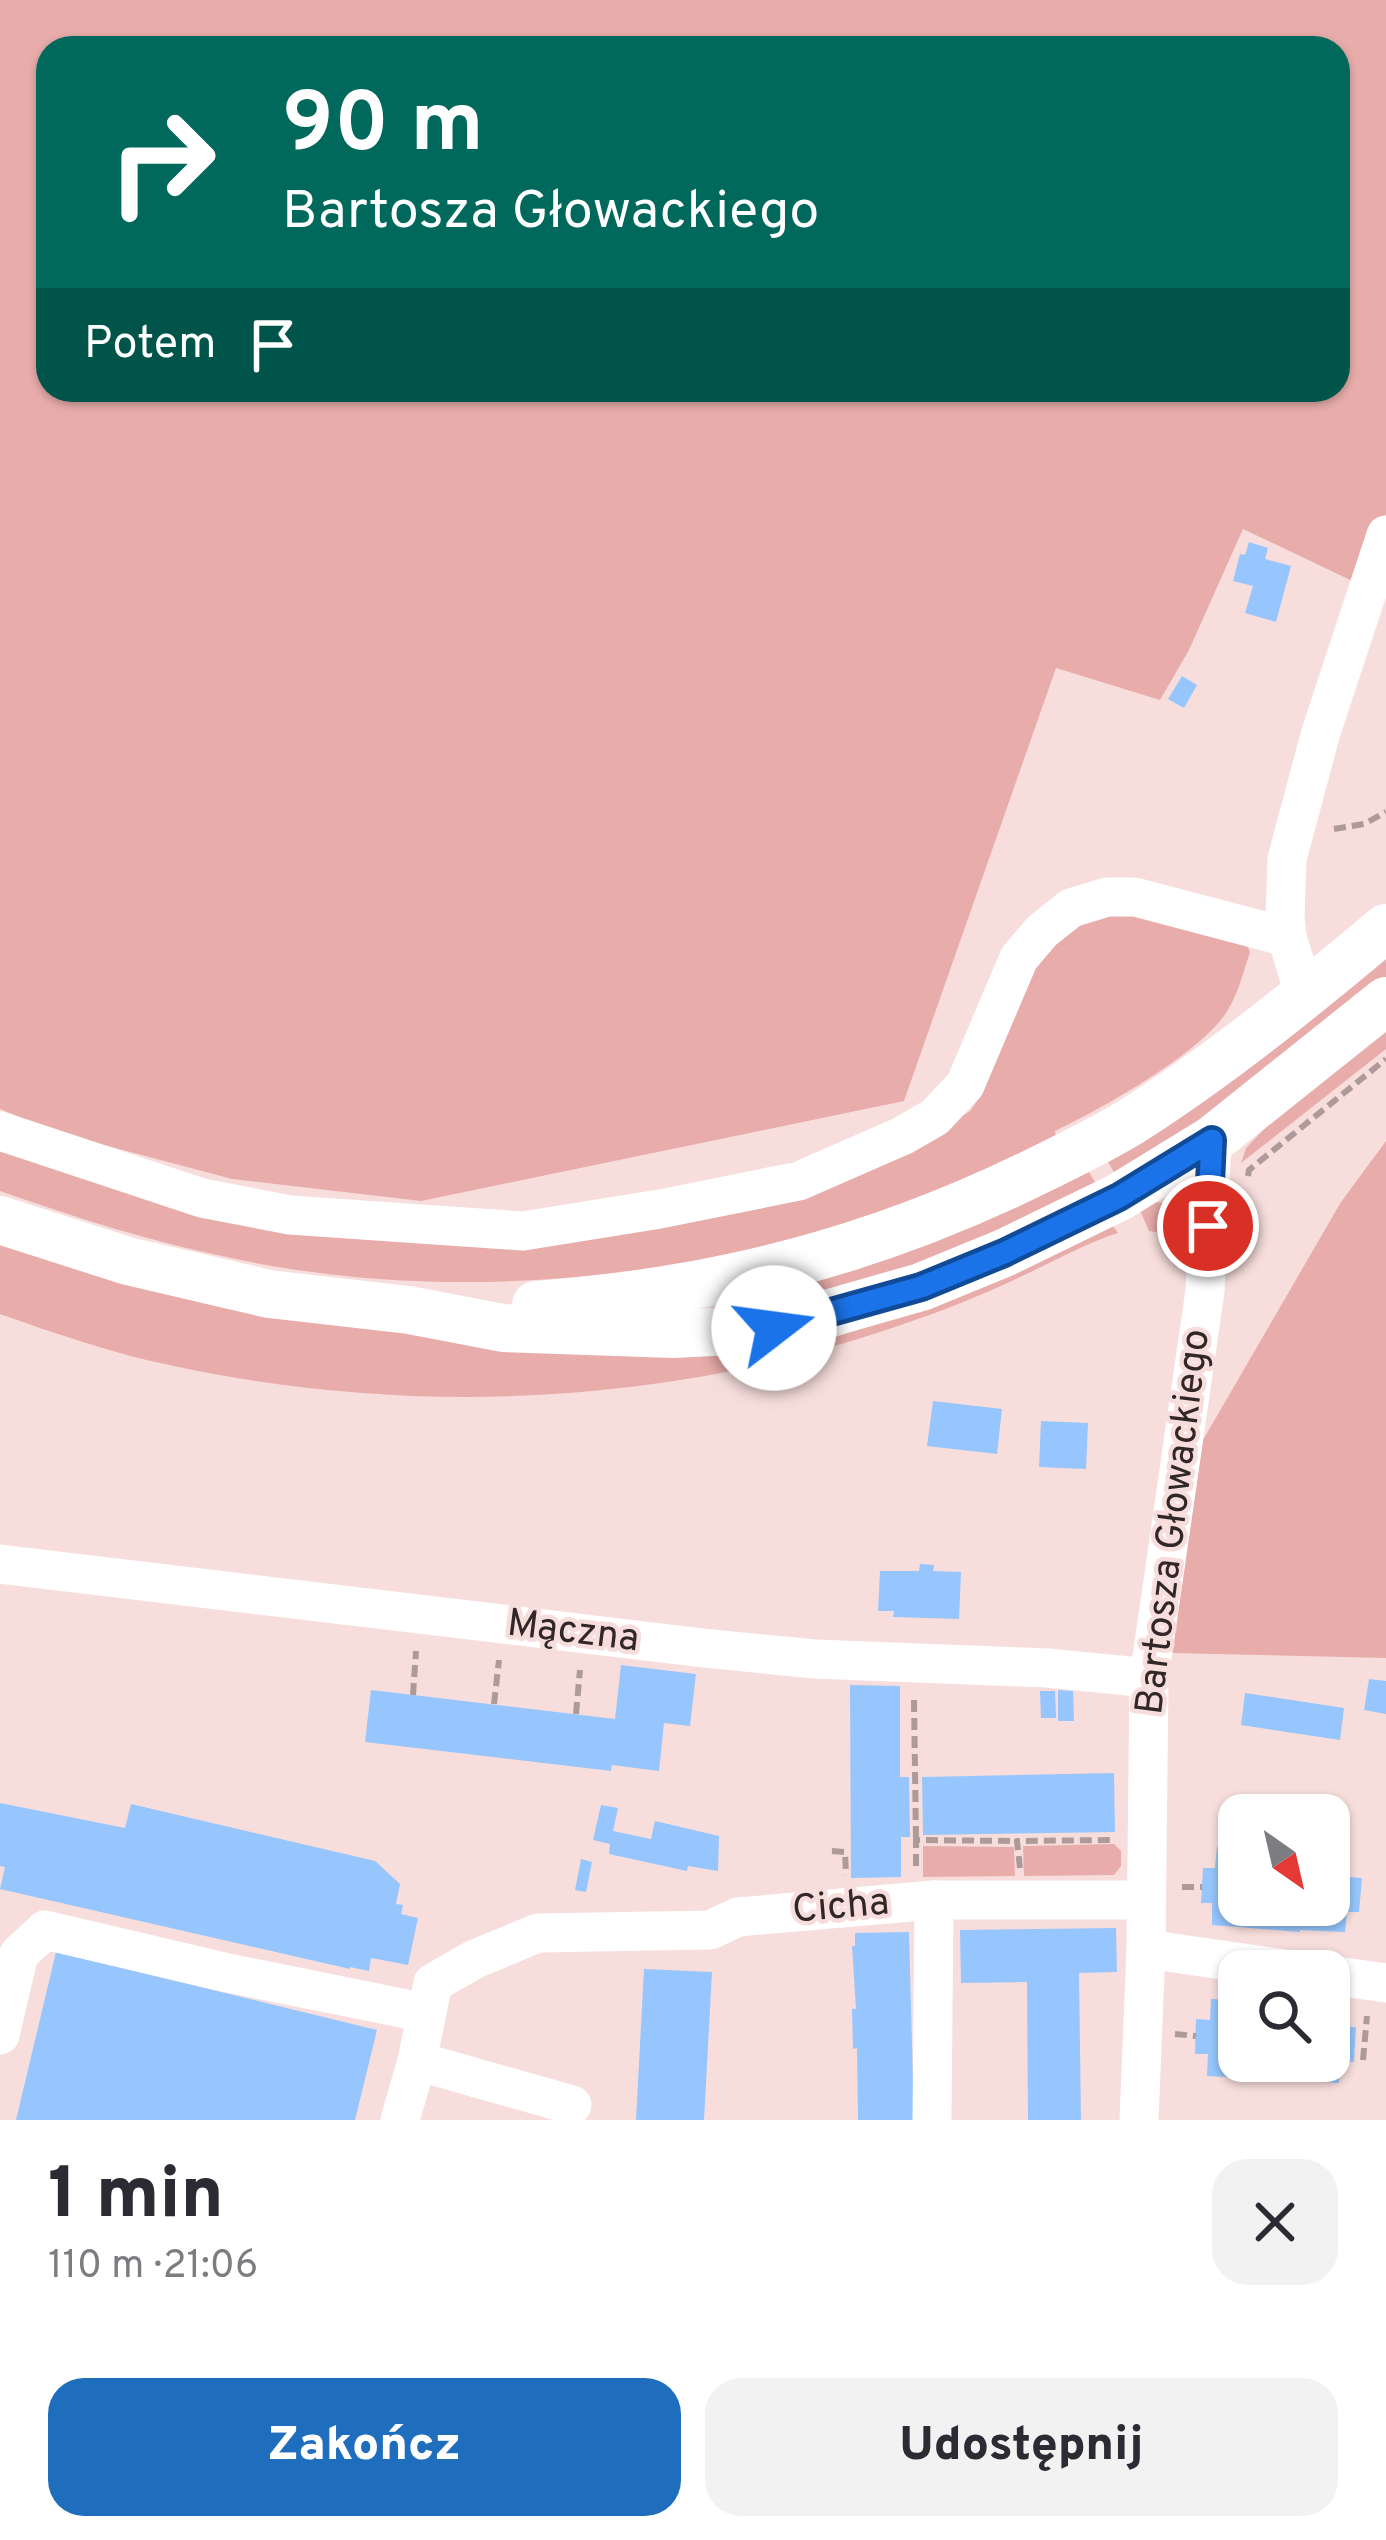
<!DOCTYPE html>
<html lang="pl">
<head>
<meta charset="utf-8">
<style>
  body { margin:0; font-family:Overpass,sans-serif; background:#f2f2f3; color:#2b2b33; height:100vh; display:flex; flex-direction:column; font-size:45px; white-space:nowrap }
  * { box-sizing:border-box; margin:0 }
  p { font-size:39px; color:#7c7c81 }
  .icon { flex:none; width:66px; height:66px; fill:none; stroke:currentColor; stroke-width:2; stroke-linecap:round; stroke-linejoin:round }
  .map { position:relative; height:2120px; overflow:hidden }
  .drawer { display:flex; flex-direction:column; background:#fff; flex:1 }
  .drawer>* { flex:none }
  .top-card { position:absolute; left:36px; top:36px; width:1314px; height:366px; border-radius:36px; box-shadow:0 3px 9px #0004; background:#00695c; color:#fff; overflow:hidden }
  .needle { width:78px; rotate:146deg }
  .tools { position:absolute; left:1218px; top:1794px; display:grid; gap:24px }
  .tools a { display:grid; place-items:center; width:132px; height:132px; border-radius:24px; background:#fff; box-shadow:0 3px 9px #0004; font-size:60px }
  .pin { position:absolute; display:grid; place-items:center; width:102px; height:102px; color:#fff; margin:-51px; border:6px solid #fff; border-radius:50%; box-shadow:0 3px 12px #0007 }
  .me { position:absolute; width:132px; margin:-66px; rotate:75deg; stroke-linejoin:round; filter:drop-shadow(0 0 9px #0008) }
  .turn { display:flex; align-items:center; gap:42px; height:252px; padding:0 48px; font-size:54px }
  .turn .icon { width:156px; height:156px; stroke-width:2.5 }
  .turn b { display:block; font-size:84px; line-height:102px }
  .then { display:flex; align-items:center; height:114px; padding:0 48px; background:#0003; gap:24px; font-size:45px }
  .round { display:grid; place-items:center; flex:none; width:126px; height:126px; border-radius:36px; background:#f2f2f3 }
  .head { display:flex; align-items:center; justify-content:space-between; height:204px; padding:0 48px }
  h1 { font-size:72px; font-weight:800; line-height:90px }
  .button { display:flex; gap:24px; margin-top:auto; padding:24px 48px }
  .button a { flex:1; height:138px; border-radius:36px; background:#1f6ebd; color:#fff; font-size:48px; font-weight:800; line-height:138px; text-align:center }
  .button a+a { background:#f2f2f3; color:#2b2b33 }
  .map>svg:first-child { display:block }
  .green { fill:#e8adab; fill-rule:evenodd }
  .building { fill:#96c6fd }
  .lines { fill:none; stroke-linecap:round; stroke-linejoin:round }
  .path { stroke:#ae9b99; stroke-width:6; stroke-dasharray:12 6; stroke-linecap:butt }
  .minor { stroke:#fff; stroke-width:39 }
  .major { stroke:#fff; stroke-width:48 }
  .route-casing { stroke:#114b97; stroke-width:30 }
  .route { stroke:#1a73e8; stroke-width:21 }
  .labels { text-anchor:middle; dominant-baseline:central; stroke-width:9; stroke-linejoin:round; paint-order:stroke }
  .street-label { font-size:39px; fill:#302726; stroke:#f7dedc }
</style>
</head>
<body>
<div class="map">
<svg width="1386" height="2120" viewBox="0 0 1386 2120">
  <rect width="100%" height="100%" fill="#f7dedc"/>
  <g class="green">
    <path d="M0,0H1386V597L1243,529L1189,650L1160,700L1056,668L904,1101L421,1201L232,1179L55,1132L0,1109ZM48,48H1338V390H48Z"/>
    <path d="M1082,915H1144L1247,945L1250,952C1243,973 1238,995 1226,1013C1198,1055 1101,1109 1055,1131L1056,1136C1015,1155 974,1176 932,1192C717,1278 463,1307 236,1259C155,1243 77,1218 0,1191V1137L40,1150L500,1236L953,1122L970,1111L982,1094L1024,968Z"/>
    <path d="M1386,955V978L1217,1111L1116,1176L1107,1160Z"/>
    <path d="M1386,1032V1049L1241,1163L1246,1148L1266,1127Z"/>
    <path d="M1386,1141V1658L1171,1653L1203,1440L1341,1202Z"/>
    <path d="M1088,1170L1097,1186L926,1265L800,1304L720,1311L717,1307L856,1270L932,1243L1049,1191Z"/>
    <path d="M1156,1202C1179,1204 1190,1216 1197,1238L1149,1231L1139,1208Z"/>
    <path d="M1111,1223L1118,1233C1083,1244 1051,1263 1018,1278C974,1299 929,1316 883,1331C657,1406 406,1416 174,1366C114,1354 57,1334 0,1314V1244L118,1283L228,1309L797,1345L839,1336L933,1305Z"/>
    <path d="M1114,1844L1121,1851V1866L1114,1875L1024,1876L1023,1846Z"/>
    <path d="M923,1846L1014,1847L1015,1876L923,1877Z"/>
  </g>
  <g class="building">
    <path d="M1249,542L1268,548L1265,559L1291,566L1276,622L1245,613L1253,586L1233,581L1240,554L1245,555Z"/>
    <path d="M1182,676L1197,685L1184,708L1168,699Z"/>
    <path d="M933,1401L1002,1409L997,1454L927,1446Z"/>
    <path d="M1041,1421L1088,1423L1086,1469L1039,1467Z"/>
    <path d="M920,1564L934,1565L933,1571L961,1572L959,1619L893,1617L894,1611H878L880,1571H919Z"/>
    <path d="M621,1665L696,1674L690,1726L664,1723L659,1771L612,1765L611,1771L365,1742L371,1690L615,1719Z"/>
    <path d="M1369,1679L1386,1681V1714L1364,1710Z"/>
    <path d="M850,1685L900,1686V1777H909L910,1837H901V1877L851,1878Z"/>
    <path d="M1058,1690L1073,1691L1074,1721H1058Z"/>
    <path d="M1040,1691H1055L1056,1718H1041Z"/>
    <path d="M1245,1693L1344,1708L1340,1740L1241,1725Z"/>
    <path d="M1114,1773L1115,1832L923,1835L922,1777Z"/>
    <path d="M0,1803L125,1828L131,1804L375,1861L400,1884L396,1904L403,1905L401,1914L418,1918L408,1965L371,1958L369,1971L350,1967V1969L0,1889L5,1867L0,1866Z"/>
    <path d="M601,1805L618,1808L613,1831L651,1839L655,1821L719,1836L718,1871L688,1866L687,1871L609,1854L610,1844L593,1840Z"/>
    <path d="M1217,1847L1239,1848V1905H1329V1854L1350,1855L1349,1877L1362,1878L1359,1912H1347L1345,1932L1300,1930V1932L1212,1925V1903H1201L1203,1868H1215Z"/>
    <path d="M581,1859L592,1862L586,1892L575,1890Z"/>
    <path d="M1116,1928L1117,1972L1079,1973L1081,2120H1028L1027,1982L961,1983L960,1930Z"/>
    <path d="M909,1932L914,2120H858L857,2048L853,2049L852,2009H856L852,1946H855V1933Z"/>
    <path d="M56,1952L377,2030L355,2120H16Z"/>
    <path d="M644,1969L712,1972L704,2120H636Z"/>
    <path d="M1211,1999L1239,2000V2061H1329V2005H1342V2027H1356L1354,2062L1340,2061L1339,2083L1207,2076L1208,2054H1195L1196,2019L1210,2020Z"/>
  </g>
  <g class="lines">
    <g class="path">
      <path d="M1334,829L1364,824L1386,812"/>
      <path d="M1248,1176L1249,1170L1386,1059"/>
      <path d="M413,1695L416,1651"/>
      <path d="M914,1700L916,1840"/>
      <path d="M494,1704L499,1660"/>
      <path d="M576,1714L580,1670"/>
      <path d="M832,1851L845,1852L846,1875"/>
      <path d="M916,1866V1840L1015,1841"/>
      <path d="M1020,1868L1017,1841L1114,1840"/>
      <path d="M1182,1887H1202"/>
      <path d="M1175,2034L1196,2036"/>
      <path d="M1363,2060L1367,2016"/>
    </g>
    <g class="minor">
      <path d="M1304,993L1287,937L1285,918L1287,859L1321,732L1386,535"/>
      <path d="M0,1131L202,1198L290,1215L523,1231L660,1209L799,1181L902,1136L935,1117L965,1085L1019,958L1042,931L1071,908L1107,897H1135L1287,937"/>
      <path d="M0,1564L703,1648L815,1659L1047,1668L1149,1678"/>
      <path d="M1146,1949L1299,1971"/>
      <path d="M1329,1975L1386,1983"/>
      <path d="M0,2035L19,1954L45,1930L228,1973L426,2013"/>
      <path d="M417,2061L433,1983L475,1959L538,1933L710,1930L738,1917L934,1900H1146"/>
      <path d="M400,2120L417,2061L572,2105"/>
      <path d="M932,2120L934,1900"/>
      <path d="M1139,2120L1146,1949L1149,1678L1205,1291L1212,1140"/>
    </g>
    <g class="major">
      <path d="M0,1220L128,1261L269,1294L409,1310L503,1328L673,1334L774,1329L921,1287L1004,1253L1119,1197L1212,1140L1386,1001"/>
      <path d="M536,1305C715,1292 874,1251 1035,1172C1068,1156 1101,1140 1132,1121C1220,1065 1306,995 1386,928"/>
    </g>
  </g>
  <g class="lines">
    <g class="route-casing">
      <path id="route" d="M774,1328L921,1287L1004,1253L1119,1197L1212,1140L1208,1226"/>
    </g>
    <use href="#route" class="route"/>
  </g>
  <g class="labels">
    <g class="street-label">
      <text transform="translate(1175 1522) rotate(-83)">Bartosza Głowackiego</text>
      <text transform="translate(573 1633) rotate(7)">Mączna</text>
      <text transform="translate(841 1908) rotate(-5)">Cicha</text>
    </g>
  </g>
</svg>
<div class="tools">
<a><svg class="needle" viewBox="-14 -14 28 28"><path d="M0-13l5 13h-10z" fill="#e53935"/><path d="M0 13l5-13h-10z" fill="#7c7c81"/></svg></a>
<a><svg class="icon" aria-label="search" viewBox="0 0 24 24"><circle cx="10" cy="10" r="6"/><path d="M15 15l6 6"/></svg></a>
</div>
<div class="pin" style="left:1208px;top:1226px;background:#d93025"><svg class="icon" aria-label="arrive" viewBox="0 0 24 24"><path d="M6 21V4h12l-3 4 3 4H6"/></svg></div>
<svg class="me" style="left:774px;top:1328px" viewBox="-20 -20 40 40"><circle r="19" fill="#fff"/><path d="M0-13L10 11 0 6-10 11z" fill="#1a73e8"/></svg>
<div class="top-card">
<div class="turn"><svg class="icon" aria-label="right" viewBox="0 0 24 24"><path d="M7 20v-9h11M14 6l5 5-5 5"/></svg><div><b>90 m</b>Bartosza Głowackiego</div></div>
<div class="then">Potem<svg class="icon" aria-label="arrive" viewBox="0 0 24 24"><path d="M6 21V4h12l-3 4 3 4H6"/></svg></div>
</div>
</div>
<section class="drawer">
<div class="head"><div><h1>1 min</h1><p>110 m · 21:06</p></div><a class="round"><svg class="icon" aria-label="close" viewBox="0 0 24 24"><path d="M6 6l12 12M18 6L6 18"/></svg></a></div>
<div class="button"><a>Zakończ</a><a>Udostępnij</a></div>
</section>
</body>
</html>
